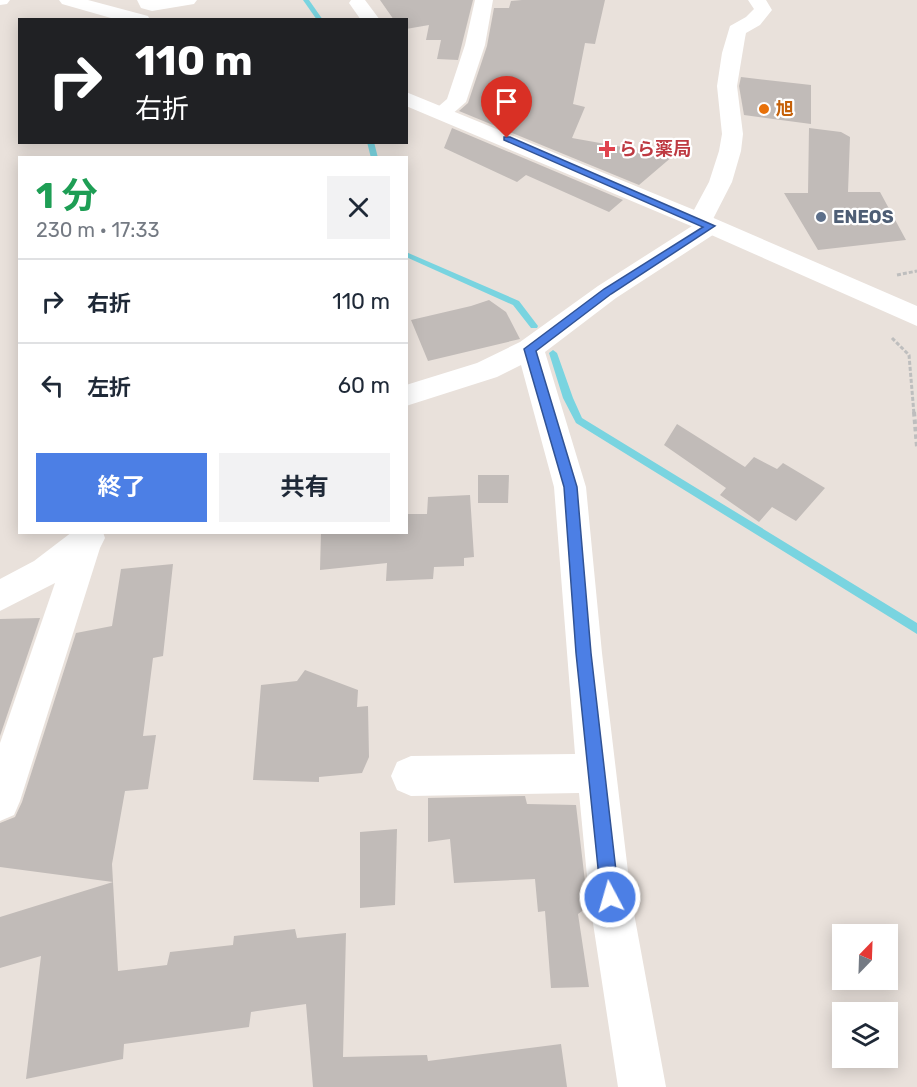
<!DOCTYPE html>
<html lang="ja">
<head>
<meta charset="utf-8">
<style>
  body { margin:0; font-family:Rubik,"Noto Sans JP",sans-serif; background:#f2f2f3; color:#1f2937; height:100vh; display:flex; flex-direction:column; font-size:22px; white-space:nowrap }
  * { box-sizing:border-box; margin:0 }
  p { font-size:20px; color:#747a83 }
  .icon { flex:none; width:33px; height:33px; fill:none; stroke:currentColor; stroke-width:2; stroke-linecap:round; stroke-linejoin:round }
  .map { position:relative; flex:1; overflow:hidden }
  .side { position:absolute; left:18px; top:156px; width:390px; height:378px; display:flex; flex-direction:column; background:#fff; border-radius:0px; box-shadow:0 3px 15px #0003 }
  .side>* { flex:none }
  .top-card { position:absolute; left:18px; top:18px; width:390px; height:126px; border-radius:0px; box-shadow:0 3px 15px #0003; background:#202124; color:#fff; overflow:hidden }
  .needle { width:39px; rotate:23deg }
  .fabs { position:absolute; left:832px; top:924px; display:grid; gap:12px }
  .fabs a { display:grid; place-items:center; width:66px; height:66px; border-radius:0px; background:#fff; box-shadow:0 3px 15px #0003; font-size:30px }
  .pin { position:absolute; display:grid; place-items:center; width:51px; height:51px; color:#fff; margin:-62px -26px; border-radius:50% 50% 50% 0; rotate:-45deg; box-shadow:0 0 6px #0007 }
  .pin .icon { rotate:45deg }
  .me { position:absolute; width:66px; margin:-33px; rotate:354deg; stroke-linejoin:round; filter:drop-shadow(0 0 4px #0008) }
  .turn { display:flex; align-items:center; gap:21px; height:126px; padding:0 18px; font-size:27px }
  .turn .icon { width:78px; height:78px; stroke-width:2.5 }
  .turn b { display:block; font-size:42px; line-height:51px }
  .round { display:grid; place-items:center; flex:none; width:63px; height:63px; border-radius:0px; background:#f2f2f3 }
  .overview { display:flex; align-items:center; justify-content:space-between; height:102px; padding:0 18px }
  h1 { font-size:36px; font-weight:700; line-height:45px; color:#1e9e55 }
  .cta { display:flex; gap:12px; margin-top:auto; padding:12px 18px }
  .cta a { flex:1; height:69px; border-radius:0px; background:#4c7fe5; color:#fff; font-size:24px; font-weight:700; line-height:69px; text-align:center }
  .cta a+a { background:#f2f2f3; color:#1f2937 }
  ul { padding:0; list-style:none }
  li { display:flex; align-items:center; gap:18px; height:84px; padding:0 18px; border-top:2px solid #e0e1e3 }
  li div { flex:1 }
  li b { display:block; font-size:22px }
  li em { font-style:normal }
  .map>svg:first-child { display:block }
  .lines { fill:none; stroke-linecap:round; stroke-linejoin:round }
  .stream { fill:#79d4e0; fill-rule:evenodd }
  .building { fill:#c1bbb8 }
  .path-far1 { stroke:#bebebe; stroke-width:3; stroke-dasharray:4 2; stroke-linecap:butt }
  .path { stroke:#bebebe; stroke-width:4; stroke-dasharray:4.5 3; stroke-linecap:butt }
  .street { fill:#fff; fill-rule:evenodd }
  .secondary { fill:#fff; fill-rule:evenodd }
  .route { fill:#4c7fe5; stroke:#315395; stroke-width:1.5 }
  .food-dot { fill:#e8710a; stroke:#fff; stroke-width:2 }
  .health-dot { fill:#e0444e; stroke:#fff; stroke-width:2 }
  .service-dot { fill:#5c6f8a; stroke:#fff; stroke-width:2 }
  .labels { text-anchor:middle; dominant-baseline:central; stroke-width:4.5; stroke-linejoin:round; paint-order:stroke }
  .far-food-label { font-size:18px; font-weight:bold; fill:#c56008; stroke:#fff; text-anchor:start }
  .far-health-label { font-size:18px; font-weight:bold; fill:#be3a42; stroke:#fff; text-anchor:start }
  .far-service-label { font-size:18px; font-weight:bold; fill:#4e5e75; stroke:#fff; text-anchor:start }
</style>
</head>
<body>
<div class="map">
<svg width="917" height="1087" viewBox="0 0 917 1087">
  <rect width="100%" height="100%" fill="#e9e1db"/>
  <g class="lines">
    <g class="stream">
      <path d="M303,0H309L323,20H317Z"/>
      <path d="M367,142H374L378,158H371Z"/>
      <path d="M406,252L519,301L538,326L537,328H531L513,305L406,257Z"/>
      <path d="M553,350L557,353L573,398L582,418L917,623V634L576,423L563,398L549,353Z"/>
    </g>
  </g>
  <g class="building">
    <path d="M380,0H473L458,60L437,59L441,40H426L429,25L406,29V20H394Z"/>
    <path d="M522,0H605L595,44L585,43L573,104L585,107L572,138L673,156L639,185L459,111L468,103L487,46L494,8H509L511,1Z"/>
    <path d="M741,77L811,85V124L744,115L739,86Z"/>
    <path d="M452,128L623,200L609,212L526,175L517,182L444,148Z"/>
    <path d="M809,128L841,132L850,137L848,192H880L906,240L818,250L784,193H808Z"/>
    <path d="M489,300L506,312L520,339L428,361L411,320L471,306Z"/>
    <path d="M677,424L745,467L754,457L777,469L783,463L825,488L796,521L772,507L759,522L720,495L726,488L664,445Z"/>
    <path d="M478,475H509L508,503H478Z"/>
    <path d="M470,495L474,557L464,558V566L434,567L433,579L386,581L387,563L320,570L321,532H406V514H427L428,497Z"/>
    <path d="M173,564L163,656L153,658L143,736L156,735L148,789L125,791L112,864L113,882L0,867V823L15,817L22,802L76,633L112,626L121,569Z"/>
    <path d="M40,618L0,736V619Z"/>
    <path d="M305,670L358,690L357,707L368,706L369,757L362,773L319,777V782L253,780L261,685L297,681Z"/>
    <path d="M525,796L527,804L576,805L588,907L578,914L589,987L551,988L545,911L538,912L535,879L454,883L450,839L428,842V798Z"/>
    <path d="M397,829L395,905L360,908V832Z"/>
    <path d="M113,882L118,971L167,965L170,952L233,945L234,936L295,929L297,938L346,933L343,1057L427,1055L428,1061L561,1044L567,1087H313L306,1004L251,1012L249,1027L124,1044L123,1059L26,1079L41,956L0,968V917Z"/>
  </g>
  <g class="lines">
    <g class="path-far1">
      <path d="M897,275L917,271"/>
      <path d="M892,338L909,355L914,414"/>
    </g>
    <path class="path" d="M914,412L917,447"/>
    <g class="street">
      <path d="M0,0H10L7,4L0,5Z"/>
      <path d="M137,0H197L194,4L152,11L141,8Z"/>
      <path d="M351,0H365L380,20H361L349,3Z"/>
      <path d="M475,0H493L485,45L466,102L450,116L443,118L436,116L432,112L447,99L465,45Z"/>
      <path d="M748,0H766L772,10L760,25L746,33L745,38L737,86L743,134L741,151L732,182L713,219L719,221L722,226L719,231L616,298L545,352L586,487L602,653L631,897L666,1087H618L589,897L579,793L411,796L397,790L391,776L397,762L411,756L575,754L554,487L521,365L497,377L406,406V385L477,363L520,342L598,286L692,226L688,221L709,182L719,151L722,134L717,86L722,53L730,26L746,17L754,9Z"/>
      <path d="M72,532H103L105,538L100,548L20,801L14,815L0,821V743L55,583L0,611V579L34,561Z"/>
    </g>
    <g class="secondary">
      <path d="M59,0H88L148,16L150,20H118L62,4Z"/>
      <path d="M406,92L709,216L917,306V326L691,226L406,106Z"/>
    </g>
  </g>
  <path class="route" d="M504,137H510L715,226L611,294L536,351L577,487L591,653L619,897L616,903L610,906L603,903L601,897L576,653L564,487L524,349L604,289L703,227L504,140Z"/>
  <circle class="food-dot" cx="764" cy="109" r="6"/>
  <path class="health-dot" d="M604 140h6v6h6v6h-6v6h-6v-6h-6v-6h6z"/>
  <circle class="service-dot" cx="821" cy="217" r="6"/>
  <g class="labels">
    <g class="far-food-label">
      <text x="776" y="109">旭</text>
    </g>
    <g class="far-health-label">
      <text x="619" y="149">らら薬局</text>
    </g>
    <g class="far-service-label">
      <text x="833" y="217">ENEOS</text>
    </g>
  </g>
</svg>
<div class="fabs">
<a><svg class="needle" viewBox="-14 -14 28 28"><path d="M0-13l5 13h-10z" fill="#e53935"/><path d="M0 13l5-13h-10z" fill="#747a83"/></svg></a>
<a><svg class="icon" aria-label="layers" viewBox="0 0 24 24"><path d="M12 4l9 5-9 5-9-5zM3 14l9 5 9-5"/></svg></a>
</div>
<div class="pin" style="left:507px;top:138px;background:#d93025"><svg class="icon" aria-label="arrive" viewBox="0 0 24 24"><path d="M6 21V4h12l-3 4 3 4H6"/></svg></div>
<svg class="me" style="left:610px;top:897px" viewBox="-20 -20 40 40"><circle r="17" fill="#4c7fe5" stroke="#fff" stroke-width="3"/><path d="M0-11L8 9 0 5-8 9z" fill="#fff"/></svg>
<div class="top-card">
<div class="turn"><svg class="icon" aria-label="right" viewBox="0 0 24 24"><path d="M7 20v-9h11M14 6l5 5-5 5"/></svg><div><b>110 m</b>右折</div></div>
</div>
<section class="side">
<div class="overview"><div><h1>1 分</h1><p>230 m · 17:33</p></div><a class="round"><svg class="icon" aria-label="close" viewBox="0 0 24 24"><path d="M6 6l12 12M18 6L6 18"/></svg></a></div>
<ul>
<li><svg class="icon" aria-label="right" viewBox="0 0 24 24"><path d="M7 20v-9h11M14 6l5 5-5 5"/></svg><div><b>右折</b></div><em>110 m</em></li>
<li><svg class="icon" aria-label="left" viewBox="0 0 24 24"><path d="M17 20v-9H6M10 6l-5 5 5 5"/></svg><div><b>左折</b></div><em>60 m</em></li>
</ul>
<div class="cta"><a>終了</a><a>共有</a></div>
</section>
</div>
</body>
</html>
